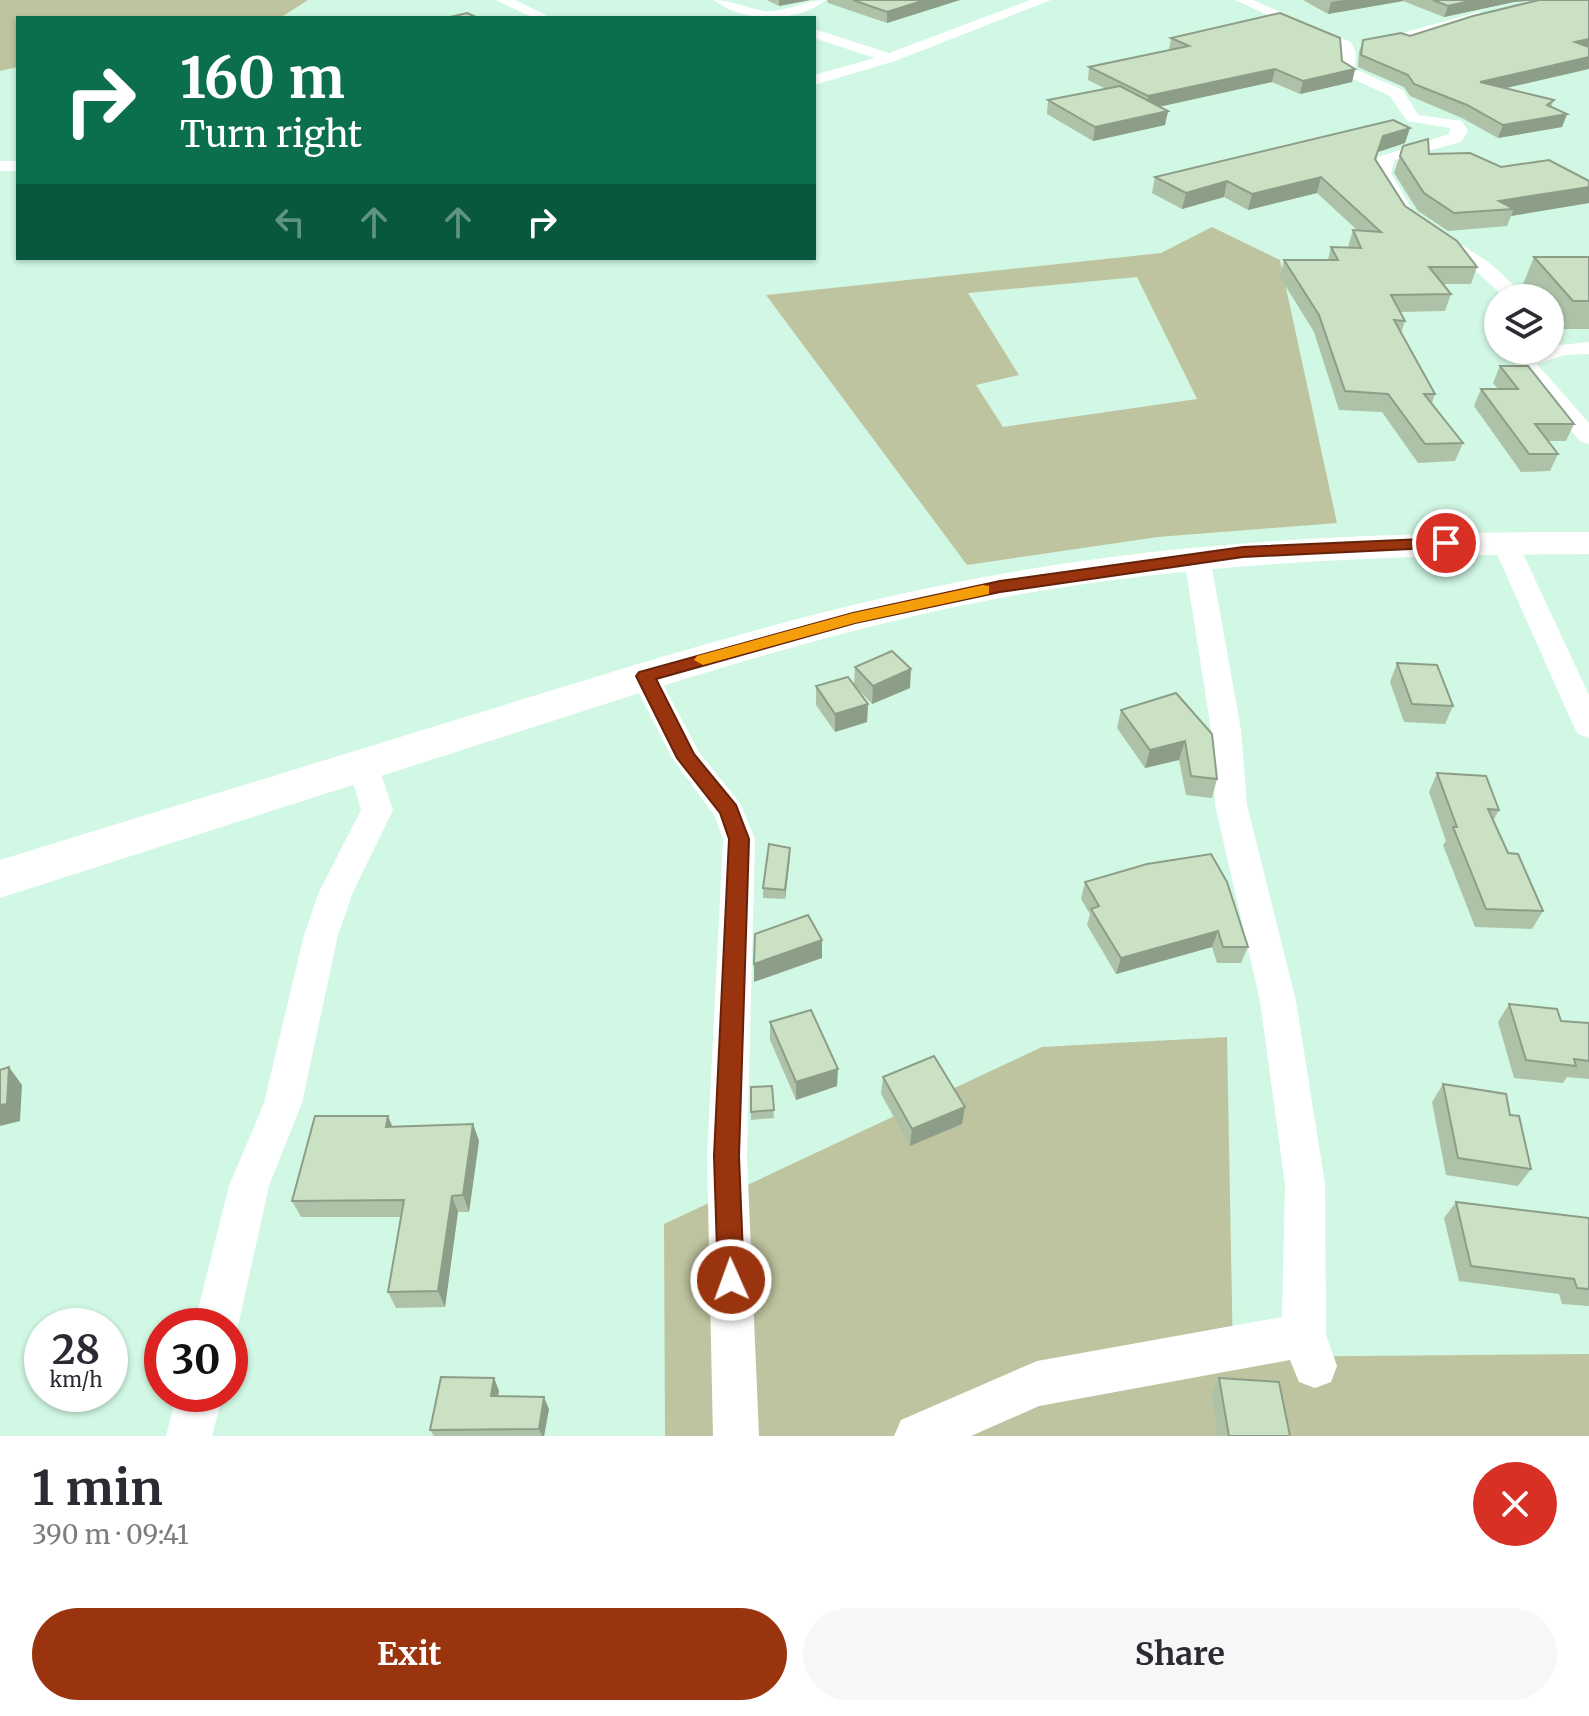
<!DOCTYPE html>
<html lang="en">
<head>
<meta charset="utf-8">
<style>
  body { margin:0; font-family:Merriweather,serif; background:#f7f7f7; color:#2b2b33; height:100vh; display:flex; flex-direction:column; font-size:30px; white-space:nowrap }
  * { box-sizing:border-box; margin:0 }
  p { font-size:26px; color:#7c7c81 }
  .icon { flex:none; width:44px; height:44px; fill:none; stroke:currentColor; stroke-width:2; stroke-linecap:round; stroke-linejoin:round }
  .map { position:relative; height:1436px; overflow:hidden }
  .panel { display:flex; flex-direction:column; background:#fff; flex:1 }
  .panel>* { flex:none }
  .guide { position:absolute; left:16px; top:16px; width:800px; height:244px; border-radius:0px; box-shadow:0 2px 6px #0004; background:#0b6e4f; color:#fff; overflow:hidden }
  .controls { position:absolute; left:1484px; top:284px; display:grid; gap:16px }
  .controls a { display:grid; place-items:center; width:80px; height:80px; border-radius:50%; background:#fff; box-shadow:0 2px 6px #0004; font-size:40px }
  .speed { position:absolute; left:24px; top:1308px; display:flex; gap:16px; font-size:40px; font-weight:700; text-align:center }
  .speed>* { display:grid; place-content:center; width:104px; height:104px; border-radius:50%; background:#fff; box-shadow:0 2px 6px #0004; line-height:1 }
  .speed small { font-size:20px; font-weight:400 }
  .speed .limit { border:12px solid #d22; background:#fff; color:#111 }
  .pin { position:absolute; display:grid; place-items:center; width:68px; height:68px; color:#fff; margin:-34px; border:4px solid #fff; border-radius:50%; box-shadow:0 2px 8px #0007 }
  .me { position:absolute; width:88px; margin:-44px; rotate:358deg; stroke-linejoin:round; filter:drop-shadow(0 0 6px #0008) }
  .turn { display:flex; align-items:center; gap:28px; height:168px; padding:0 32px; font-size:36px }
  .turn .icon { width:104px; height:104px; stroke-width:2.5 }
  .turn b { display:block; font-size:56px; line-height:68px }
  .lanes { display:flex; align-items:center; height:76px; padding:0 32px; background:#0003; justify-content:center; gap:40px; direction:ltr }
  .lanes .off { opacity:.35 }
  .round { display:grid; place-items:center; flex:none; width:84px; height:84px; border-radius:42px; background:#f7f7f7 }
  .overview { display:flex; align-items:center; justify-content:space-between; height:136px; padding:0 32px }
  h1 { font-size:48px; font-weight:700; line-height:60px }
  .primary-button { display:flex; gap:16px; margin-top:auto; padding:16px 32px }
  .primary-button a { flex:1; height:92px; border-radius:48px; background:#9a340e; color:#fff; font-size:32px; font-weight:700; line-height:92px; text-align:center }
  .primary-button a+a { background:#f7f7f7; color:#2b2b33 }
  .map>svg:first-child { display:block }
  .green { fill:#bfc4a0; fill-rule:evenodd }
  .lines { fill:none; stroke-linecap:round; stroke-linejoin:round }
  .street { fill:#fff; fill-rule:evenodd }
  .secondary { fill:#fff; fill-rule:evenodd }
  .wall { fill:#aec2a8 }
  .shaded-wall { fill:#8d9e88 }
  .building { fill:#cae2c3; stroke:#8d9e88; stroke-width:2 }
  .route { fill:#9a340e; stroke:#642209; stroke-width:2 }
  .slow { fill:#f59e0b }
</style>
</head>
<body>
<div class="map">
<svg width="1589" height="1436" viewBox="0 0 1589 1436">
  <rect width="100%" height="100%" fill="#d1f8e4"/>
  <g class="green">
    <path d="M0,0H308L280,18H18V67L0,71Z"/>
    <path d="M1212,227L1280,260L1337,523L1158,537L967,565L766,295L1161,253ZM1137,277L1197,399L1003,427L976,385L1019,375L968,293Z"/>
    <path d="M1227,1037L1233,1357L1589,1354V1436H665L664,1224L1042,1047Z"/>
  </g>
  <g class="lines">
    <g class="street">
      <path d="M496,0H515L552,18H533Z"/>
      <path d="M714,0C735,0 755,12 770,11C788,11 805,0 826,0C797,23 744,24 714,0Z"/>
      <path d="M1030,0H1051L895,61L814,85V75L875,58L814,38V29L889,53Z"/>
      <path d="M1235,0H1253L1351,42L1356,53L1355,69L1403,90L1418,115L1462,121L1468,131L1461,142L1395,160L1391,173L1410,206L1407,210H1395L1373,173L1378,157L1449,134L1450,128L1407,121L1390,96L1342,74L1340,48Z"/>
      <path d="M1478,12L1483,13V19L1370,48L1363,44Z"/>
      <rect x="0" y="161" width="18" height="10"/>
      <path d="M1438,230L1490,263L1527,298H1505L1476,271L1431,240V232Z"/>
      <path d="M1589,342V354L1565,355L1537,364L1589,423V444L1581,442L1515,369L1518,355L1550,350V346Z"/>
      <path d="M1505,535L1518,543L1589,695V738L1578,734L1574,727L1492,543Z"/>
      <path d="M1197,549L1206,551L1210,557L1241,730L1247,805L1296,1001L1325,1184L1326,1335L1337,1366L1331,1382L1315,1388L1299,1382L1290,1360L1039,1406L971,1436H894L901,1420L1037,1361L1282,1317L1285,1184L1260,1001L1215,805L1211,730L1184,557L1188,551Z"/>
      <path d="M645,666L655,669L699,752L740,803L755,839L747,1156L759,1436H713L707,1156L723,839L714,815L672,758L630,676L635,669Z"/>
      <path d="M364,753L375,756L393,810L353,892L338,935L302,1103L269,1186L238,1326L230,1342V1326H194L229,1186L264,1103L304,935L319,892L361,810L348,764L353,756Z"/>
      <path d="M177,1394H223L212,1436H166Z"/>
    </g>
    <path class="secondary" d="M1589,532V554C1392,555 1194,562 1000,598C827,631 660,686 493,740C329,793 164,845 0,898V860C159,811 319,762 478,713C650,660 823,605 1001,574C1195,539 1392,532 1589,532Z"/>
  </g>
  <g class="wall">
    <path d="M767,0H810L779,6Z"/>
    <path d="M827,0H960L887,23L828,3Z"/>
    <path d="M1303,0H1589L1505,88L1554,100L1551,107L1567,114L1562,127L1498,138L1462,118L1410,96L1404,87L1358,67L1359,52L1363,40L1410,36L1539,0L1514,2L1444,17L1403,1L1328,14Z"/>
    <path d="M1171,38L1342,61L1355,69L1352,82L1300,94L1272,82L1159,106L1168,111L1165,125L1093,141L1047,114L1048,100L1106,89L1088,80L1089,67L1169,50Z"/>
    <path d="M1405,143L1378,152L1376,160L1405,206L1477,267L1471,284H1443L1451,294L1445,311L1400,312L1405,321L1401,333L1435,394L1432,403L1463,443L1455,461L1418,463L1382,412L1339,410L1314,332L1280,277L1284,260H1328L1331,247H1348L1353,230H1357L1317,193L1248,210L1224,197L1182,209L1152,193L1155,177Z"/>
    <path d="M1403,146L1429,154L1589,181V203L1511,216L1507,226L1448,231L1418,211L1394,173Z"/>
    <path d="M1534,257H1589V329H1561L1550,316V298H1534L1523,284Z"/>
    <path d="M1500,366L1574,424L1566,441H1548L1558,454L1550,471L1521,472L1474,406L1481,389H1498L1493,383Z"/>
    <path d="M1397,663L1453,706L1445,724L1404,722L1390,682Z"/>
    <path d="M855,667L910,688L872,704L855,686L868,704L867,722L835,732L816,705V686L854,685Z"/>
    <path d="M1176,693L1217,779L1212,798L1186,795L1179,760L1145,768L1117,728L1121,710Z"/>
    <path d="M1437,773L1499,810L1493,821L1508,853L1543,911L1532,929L1475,927L1443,845L1446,841L1429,792Z"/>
    <path d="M790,848V857L785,899L763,898V888Z"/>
    <path d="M1147,864L1248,947L1241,963H1217L1212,947L1116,974L1087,925L1090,914L1081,899L1085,882Z"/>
    <path d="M1509,1004L1561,1021L1589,1023V1079L1567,1077L1563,1083L1514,1078L1498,1022Z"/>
    <path d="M770,1022L837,1086L796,1100L770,1040Z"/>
    <path d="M883,1077L965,1107L962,1124L910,1146L881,1094Z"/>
    <path d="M1443,1084L1510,1115L1531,1169L1518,1186L1446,1175L1432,1102Z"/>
    <path d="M772,1086L774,1118L751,1120V1112Z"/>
    <path d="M388,1116L392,1126L473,1124L479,1141L469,1212H458L445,1307L396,1308L388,1292L402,1217H301L292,1201Z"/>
    <path d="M1456,1202L1589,1218V1306L1562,1304L1559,1294L1459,1281L1444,1218Z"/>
    <path d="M494,1378L499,1391L498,1396L549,1409L544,1436H434L430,1430Z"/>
    <path d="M1219,1378L1290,1436H1218L1211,1393Z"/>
  </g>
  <g class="shaded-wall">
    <path d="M779,0H810L779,6Z"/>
    <path d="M925,0H960L887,23V12Z"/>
    <path d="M1344,0H1403V1L1328,14L1331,2Z"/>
    <path d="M1474,0H1540L1514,2L1444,17L1448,6Z"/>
    <path d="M1589,39V51L1575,42Z"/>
    <path d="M1589,57V69L1476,95L1480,82Z"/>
    <path d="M1275,69L1272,82L1145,110L1148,96Z"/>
    <path d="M1355,69L1352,82L1300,94L1303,81Z"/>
    <path d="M1168,111L1165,125L1093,141L1095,127Z"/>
    <path d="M1567,114L1562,127L1498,138L1503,125Z"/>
    <path d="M1410,128L1405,143L1378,152L1370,175L1383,136Z"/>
    <path d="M1321,177L1317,193L1248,210L1252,194Z"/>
    <path d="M1227,181L1224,197L1182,209L1186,193Z"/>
    <path d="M1589,187V203L1511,216L1514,209L1499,201Z"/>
    <path d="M911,669L910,688L872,704L873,686Z"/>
    <path d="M868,704L867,722L835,732V714Z"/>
    <path d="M1185,741L1179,760L1145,768L1150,750Z"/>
    <path d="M790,848V857L785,899V890Z"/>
    <path d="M1218,931L1212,947L1116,974L1121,958Z"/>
    <path d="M822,940V958L754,982V964Z"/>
    <path d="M9,1067L22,1085L20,1121L0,1126V1105Z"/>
    <path d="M838,1069L837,1086L796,1100V1082Z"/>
    <path d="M965,1107L962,1124L910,1146L912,1129Z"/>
    <path d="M388,1116L395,1133L386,1127Z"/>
    <path d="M473,1124L479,1141L469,1212L463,1195Z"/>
    <path d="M452,1196L458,1212L445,1307L438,1291Z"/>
    <path d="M494,1378L499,1391L496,1408L491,1396Z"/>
    <path d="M544,1397L549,1409L544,1436H542L539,1429Z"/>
  </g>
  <g class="building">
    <path d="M853,0H925L887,12Z"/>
    <path d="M1433,0H1474L1448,6Z"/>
    <path d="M1539,0H1589V39L1575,42L1589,47V57L1480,82L1554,100L1547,105L1567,114L1503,125L1467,105L1414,84L1408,75L1361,55L1363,40L1401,33L1410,36L1473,16Z"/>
    <path d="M467,13L478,18H446Z"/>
    <path d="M1280,13L1340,38L1342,61L1355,69L1303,81L1275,69L1148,96L1089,67L1189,46L1171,38Z"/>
    <path d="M1120,86L1168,111L1095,127L1048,100Z"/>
    <path d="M1393,120L1410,128L1383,136L1375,159L1405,206L1457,241L1477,267H1429L1451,294L1391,295L1405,321L1394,320L1435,394H1424L1463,443L1425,444L1388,394L1345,391L1319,315L1284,260H1338L1331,247L1361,248L1353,230L1381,232L1321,177L1252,194L1227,181L1186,193L1155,177Z"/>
    <path d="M1428,139L1429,154L1470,153L1501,167L1549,160L1589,181V187L1499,201L1514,209L1454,213L1424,193L1400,156L1403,146Z"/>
    <path d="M1534,257H1589V301H1573Z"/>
    <path d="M1500,366H1528L1574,424H1535L1558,454H1529L1481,389H1518Z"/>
    <path d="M892,651L911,669L873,686L855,667Z"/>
    <path d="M1397,663L1437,665L1453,706L1412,704Z"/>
    <path d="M848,677L868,704L835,714L816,686Z"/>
    <path d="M1176,693L1212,734L1217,779L1191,776L1185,741L1150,750L1121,710Z"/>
    <path d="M1437,773L1486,776L1499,810L1488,809L1508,853L1518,854L1543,911L1486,909L1453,827H1457Z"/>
    <path d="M769,844L790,848L785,890L763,888Z"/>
    <path d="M1211,854L1227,882L1248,947H1223L1218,931L1121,958L1091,909L1099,906L1085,882L1147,864Z"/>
    <path d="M808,915L822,940L754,964L755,934Z"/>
    <path d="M1509,1004L1557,1009L1561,1021L1589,1023V1061L1574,1059L1576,1066L1526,1060Z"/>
    <path d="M811,1010L838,1069L796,1082L770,1022Z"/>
    <path d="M934,1056L965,1107L912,1129L883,1077Z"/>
    <path d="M9,1067L7,1104L0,1105V1070Z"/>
    <path d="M1443,1084L1506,1094L1510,1115L1519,1116L1531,1169L1458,1158Z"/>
    <path d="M772,1086L774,1110L751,1112V1087Z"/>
    <path d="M315,1116H388L386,1127L473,1124L463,1195L452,1196L438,1291L388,1292L404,1200L292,1201Z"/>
    <path d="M1456,1202L1589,1218V1289L1577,1288L1574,1279L1471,1266Z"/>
    <path d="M441,1377L494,1378L491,1396L544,1397L539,1429L430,1430Z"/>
    <path d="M1219,1378L1279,1382L1290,1436H1229Z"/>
  </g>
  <path class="route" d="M1446,538L1454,543L1452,547L1243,557L1000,592L855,623L656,679L694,754L736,805L749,839L739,1156L744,1280L740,1289L731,1293L722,1289L718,1280L714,1156L729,839L720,813L677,758L636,676L639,672L853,613L1000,581L1243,547Z"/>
  <path class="slow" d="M983,585L989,586V594L855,623L703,665L694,660L697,656L853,613Z"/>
</svg>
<div class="controls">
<a><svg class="icon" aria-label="layers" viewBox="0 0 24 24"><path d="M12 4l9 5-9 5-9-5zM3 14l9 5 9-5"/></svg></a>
</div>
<div class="speed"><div>28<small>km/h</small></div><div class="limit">30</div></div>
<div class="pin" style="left:1446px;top:543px;background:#d93025"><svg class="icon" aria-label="arrive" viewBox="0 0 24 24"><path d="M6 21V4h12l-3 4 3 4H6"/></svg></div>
<svg class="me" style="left:731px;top:1280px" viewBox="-20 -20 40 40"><circle r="17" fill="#9a340e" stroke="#fff" stroke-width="3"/><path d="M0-11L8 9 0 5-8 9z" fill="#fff"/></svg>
<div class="guide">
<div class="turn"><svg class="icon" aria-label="right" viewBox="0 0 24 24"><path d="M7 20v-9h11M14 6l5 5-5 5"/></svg><div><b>160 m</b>Turn right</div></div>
<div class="lanes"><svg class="icon off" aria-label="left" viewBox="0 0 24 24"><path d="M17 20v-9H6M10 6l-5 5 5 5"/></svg><svg class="icon off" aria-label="ahead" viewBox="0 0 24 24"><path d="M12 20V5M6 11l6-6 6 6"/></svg><svg class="icon off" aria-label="ahead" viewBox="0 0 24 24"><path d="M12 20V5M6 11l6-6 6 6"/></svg><svg class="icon" aria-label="right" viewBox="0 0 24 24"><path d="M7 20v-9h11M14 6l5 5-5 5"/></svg></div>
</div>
</div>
<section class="panel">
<div class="overview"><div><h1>1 min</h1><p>390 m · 09:41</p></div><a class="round" style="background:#d93025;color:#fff"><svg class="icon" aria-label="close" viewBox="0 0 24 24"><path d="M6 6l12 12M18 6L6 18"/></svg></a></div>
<div class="primary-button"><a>Exit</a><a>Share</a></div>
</section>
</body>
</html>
